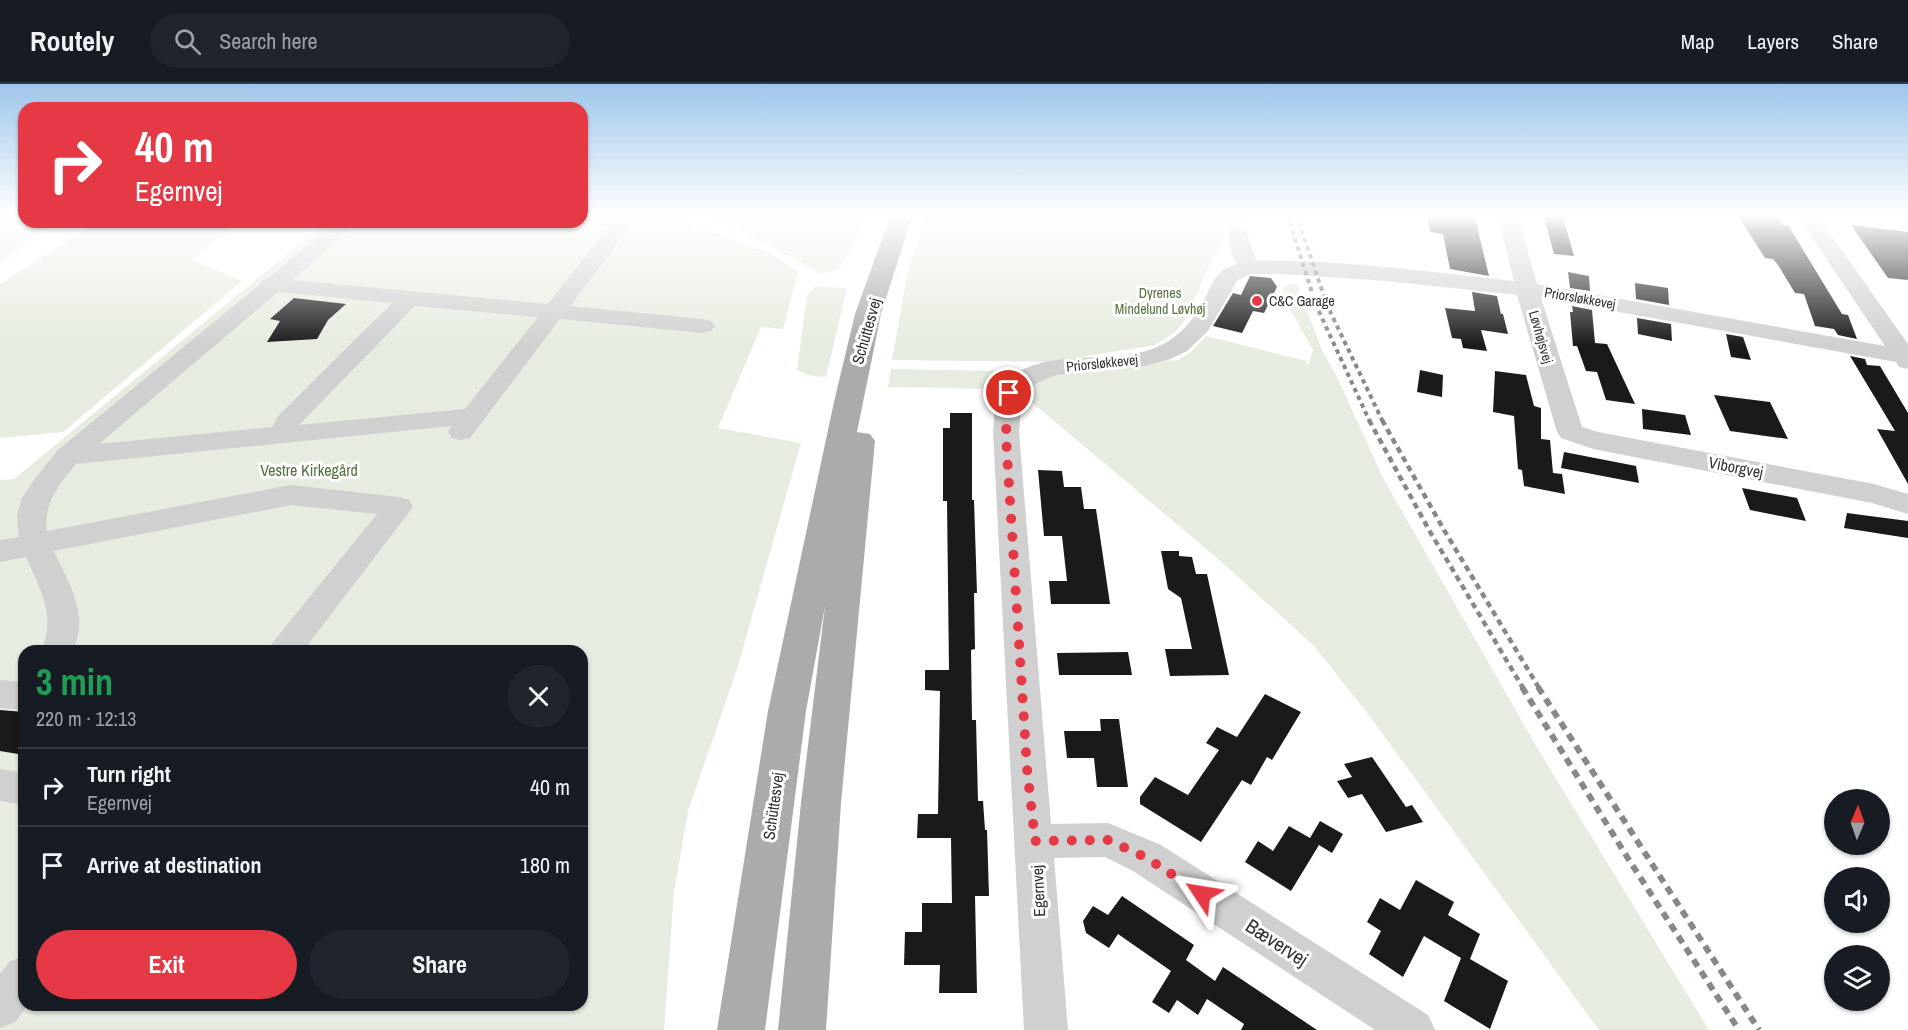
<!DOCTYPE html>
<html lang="en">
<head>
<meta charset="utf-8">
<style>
  body { margin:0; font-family:"Archivo Narrow",sans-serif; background:#20242c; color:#f1f3f6; height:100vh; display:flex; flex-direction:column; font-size:22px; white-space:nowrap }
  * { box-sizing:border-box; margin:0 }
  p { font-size:20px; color:#9ea1a6 }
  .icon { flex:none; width:33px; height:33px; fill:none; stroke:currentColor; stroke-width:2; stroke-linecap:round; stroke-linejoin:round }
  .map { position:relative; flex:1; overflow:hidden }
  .panel { position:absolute; left:18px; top:561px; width:570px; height:366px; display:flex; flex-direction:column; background:#171b24; border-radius:18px; box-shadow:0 2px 4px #0004 }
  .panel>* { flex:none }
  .guide { position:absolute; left:18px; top:18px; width:570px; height:126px; border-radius:18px; box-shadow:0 2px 4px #0004; background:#e63946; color:#fff; overflow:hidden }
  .needle { width:39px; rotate:2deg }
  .buttons { position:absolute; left:1824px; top:705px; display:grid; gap:12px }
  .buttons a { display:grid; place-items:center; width:66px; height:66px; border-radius:50%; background:#171b24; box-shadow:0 2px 4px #0004; font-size:30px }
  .pin { position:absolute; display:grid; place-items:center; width:51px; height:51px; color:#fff; margin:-26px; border:3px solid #fff; border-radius:50%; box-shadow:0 2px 6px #0007 }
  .me { position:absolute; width:66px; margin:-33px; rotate:303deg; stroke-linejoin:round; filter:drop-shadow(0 0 4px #0008) }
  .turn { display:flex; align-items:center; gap:21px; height:126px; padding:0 18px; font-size:27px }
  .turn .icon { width:78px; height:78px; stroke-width:2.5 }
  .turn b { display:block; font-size:42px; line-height:51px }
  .round { display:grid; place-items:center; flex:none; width:63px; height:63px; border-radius:32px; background:#20242c }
  .headline { display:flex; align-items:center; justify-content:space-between; height:102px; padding:0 18px }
  h1 { font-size:36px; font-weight:700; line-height:45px; color:#1e9e55 }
  .primary-button { display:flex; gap:12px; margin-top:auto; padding:12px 18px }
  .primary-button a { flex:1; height:69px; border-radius:36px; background:#e63946; color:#fff; font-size:24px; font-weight:700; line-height:69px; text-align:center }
  .primary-button a+a { background:#20242c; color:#f1f3f6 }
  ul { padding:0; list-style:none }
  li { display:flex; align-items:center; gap:18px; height:78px; padding:0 18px; border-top:2px solid #363941 }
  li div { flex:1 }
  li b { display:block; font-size:22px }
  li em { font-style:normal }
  header { display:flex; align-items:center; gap:36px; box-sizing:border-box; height:84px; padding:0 30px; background:#171b24; border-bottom:2px solid #363941 }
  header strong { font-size:28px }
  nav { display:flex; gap:33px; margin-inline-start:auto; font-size:21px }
  .search { width:420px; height:54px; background:#20242c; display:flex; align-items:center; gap:15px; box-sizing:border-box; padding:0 21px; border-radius:33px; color:#9ea1a6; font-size:22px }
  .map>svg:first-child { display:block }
  .green { fill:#e6ecdf; fill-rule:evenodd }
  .building { fill:#1a1a1a }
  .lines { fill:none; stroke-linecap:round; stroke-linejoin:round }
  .minor { fill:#d0d0d0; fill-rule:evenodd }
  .major { fill:#ababab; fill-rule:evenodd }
  .rail-far2 { stroke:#888; stroke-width:4; stroke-dasharray:4.5 4; stroke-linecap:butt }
  .rail-far1 { stroke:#888; stroke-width:4.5; stroke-dasharray:6 4.5; stroke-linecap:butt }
  .rail { stroke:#888; stroke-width:6; stroke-dasharray:8 6; stroke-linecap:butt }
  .route { stroke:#e63946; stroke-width:10; stroke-dasharray:0 18 }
  .poi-dot { fill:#e63946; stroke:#fff; stroke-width:2 }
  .labels { text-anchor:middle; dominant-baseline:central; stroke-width:6; stroke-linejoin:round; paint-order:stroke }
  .far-park-label { font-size:14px; fill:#56703f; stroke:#fff }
  .far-street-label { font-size:14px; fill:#333; stroke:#fff }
  .far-poi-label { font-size:14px; fill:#333; stroke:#fff; text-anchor:start }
  .street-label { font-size:16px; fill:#333; stroke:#fff }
  .park-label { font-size:16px; fill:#56703f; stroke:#fff }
  .near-street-label { font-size:20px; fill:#333; stroke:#fff }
</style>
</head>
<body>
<header>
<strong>Routely</strong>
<div class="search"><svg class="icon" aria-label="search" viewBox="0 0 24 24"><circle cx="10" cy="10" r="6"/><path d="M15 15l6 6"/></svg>Search here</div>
<nav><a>Map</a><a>Layers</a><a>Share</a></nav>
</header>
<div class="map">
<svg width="1908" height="946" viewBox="0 0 1908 946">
  <rect width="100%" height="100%" fill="#fff"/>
  <g class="green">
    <path d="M0,130H24V138H50L0,180Z"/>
    <path d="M582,130H662L770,169L798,188L783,245L761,243L718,344L801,359L737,585L688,727L674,808L664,946H0V396L14,395L326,138H582ZM24,567H582V921H24Z"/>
    <path d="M698,130H866C857,150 847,194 819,189L748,150Z"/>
    <path d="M927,130H1250V142L1223,141L1222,146L1225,154L1214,171L1185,237L1175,248L1155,261L1051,278L892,276L907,191Z"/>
    <path d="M97,138H240L191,175L242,197L63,348L0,354V200Z"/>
    <path d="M1297,200L1322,266L1338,295L1383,394L1535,660L1709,946H1599L1368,630L1314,562L1216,473L1022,310L1032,300L1048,292L1080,286L1178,276L1191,268L1206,252L1306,277L1308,282L1313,266L1283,213L1284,202Z"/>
    <path d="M815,203L847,204L826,293L812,292L797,286L807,211Z"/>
    <path d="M891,285L1000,287L1015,292L1003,305L888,303Z"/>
  </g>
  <g class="building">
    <path d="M1427,130H1474L1489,192L1450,185L1443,150L1430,148Z"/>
    <path d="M1543,130L1563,133L1574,172L1554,170Z"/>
    <path d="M1737,130H1776L1783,141H1788L1842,230L1848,231L1857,255L1838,251L1834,245L1815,242L1804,210L1795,209L1778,181L1773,175L1765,174Z"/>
    <path d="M1851,141L1908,148V196L1888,194Z"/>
    <path d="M1568,188L1589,192L1590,207L1570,204Z"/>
    <path d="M1250,192L1271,194L1277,203L1264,229L1253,227L1242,249L1213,242L1233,209L1241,211Z"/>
    <path d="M1635,199L1668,204L1669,221L1636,215Z"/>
    <path d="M1472,208L1497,212L1501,230H1503L1508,250L1481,246L1487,267L1463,264L1461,255L1452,254L1445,224L1475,227Z"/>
    <path d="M294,214L346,220L328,236L317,255L267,258L280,237L270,235Z"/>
    <path d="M1572,222L1592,226L1595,259L1607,260L1635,320L1606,316L1597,288L1586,287L1577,262H1573L1570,228H1573Z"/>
    <path d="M1637,234L1671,240L1672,257L1638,250Z"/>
    <path d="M1726,250L1743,253L1751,276L1731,273Z"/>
    <path d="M1850,272L1865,275L1867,281L1880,282L1908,329V400L1877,345L1895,347Z"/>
    <path d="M1420,286L1443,291L1442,313L1417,308Z"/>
    <path d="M1495,287L1526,291L1534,322L1541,324V355L1550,356L1553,389L1562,390L1565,410L1524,402L1522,386L1518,385L1514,332L1493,328Z"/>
    <path d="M1714,311L1770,318L1788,355L1730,347Z"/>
    <path d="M1642,325L1685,331L1691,351L1643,345Z"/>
    <path d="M950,329H972V416H974L977,509H974L975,565L971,566L972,636H976L978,717H983L985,746H987L989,812H975L977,909H939L940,881H904L905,848H922V819H952L951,754H917L918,730H938L940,607L925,606V586H949L947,417H943V344H950Z"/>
    <path d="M1564,368L1636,382L1639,399L1561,384Z"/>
    <path d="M1038,386L1062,387L1064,403H1081L1084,425H1096L1110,520H1051L1049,497H1067L1062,452H1044Z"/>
    <path d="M1742,404L1797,414L1806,437L1750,426Z"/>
    <path d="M1847,429L1908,437V454L1844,444Z"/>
    <path d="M1161,467H1179V472L1192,473L1196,490H1207L1229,591L1170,592L1165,565H1192L1181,514L1168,505Z"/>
    <path d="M1128,568L1132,591H1059L1057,569Z"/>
    <path d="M1265,610L1301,628L1272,676L1267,673L1251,701L1242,696L1201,758L1140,720V713L1155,693L1188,711L1219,666L1206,659L1217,643L1237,653Z"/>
    <path d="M0,626L24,628V671L0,667Z"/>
    <path d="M1100,635H1119L1128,703H1097L1094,674H1067L1064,647H1101Z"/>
    <path d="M1372,673L1406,723L1412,721L1423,738L1386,748L1362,710L1348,714L1337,697L1352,693L1344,680Z"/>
    <path d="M1320,737L1343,750L1332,769L1319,761L1291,807L1245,778L1258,757L1273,767L1289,742L1310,754Z"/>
    <path d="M1416,796L1454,818L1448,831L1480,850L1470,875L1508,897L1490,945L1444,917L1461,874L1424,852L1403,893L1369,870L1381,847L1367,838L1380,814L1400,826Z"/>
    <path d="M1122,812L1194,861L1186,876L1215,897L1223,883L1317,946H1241L1244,940L1207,915L1198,931L1177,916L1169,929L1152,918L1171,887L1118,850L1109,864L1086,849L1083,837L1093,822L1108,831Z"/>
  </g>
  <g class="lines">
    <g class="minor">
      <path d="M582,130C598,130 621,129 630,143L570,222L703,235L711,237L715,242L711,247L703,249L560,235L470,354L461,356L452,354L448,348L451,342L76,380C59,401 43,419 47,447L291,401L399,413L409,416L413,423L303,567H269L273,558L377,430L291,421L54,467C69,501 90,530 73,567H41C57,532 40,505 26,473L0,478V456L19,453L17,431L22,414L36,393L58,366L259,201L262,196L267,195L336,138H359L292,196L548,220L608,144L581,138ZM278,208L392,219L278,332L272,343L99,360ZM415,222L538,233L465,325L299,341Z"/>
      <path d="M1497,130H1517L1537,200L1885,262L1796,130H1816L1908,260V285L1899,283L1896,278L1541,214L1582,343L1598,348L1874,400L1908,410V430L1872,419L1593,365L1561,354L1557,348L1517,211L1387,197L1281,190H1249L1237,197L1208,247L1187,267L1168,276L1139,283L1056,291L1037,299L1022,311L1019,348L1051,740L1108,739L1161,761L1428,931L1435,946H1375L1133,787L1105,773L1054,774L1068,946H1024L993,348L996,309C1031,258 1103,283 1152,265C1178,256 1194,236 1206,212C1210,205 1214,193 1221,188C1225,184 1232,182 1237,180L1232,172L1228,148L1231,144L1238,142L1245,144L1257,177C1342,175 1429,188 1514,197Z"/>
      <path d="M0,596L24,598V626L0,624Z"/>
      <path d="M0,685L24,689V721L0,717Z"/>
      <path d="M24,872V921H28L15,938L0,944V890L9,878Z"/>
    </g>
    <path class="major" d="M891,130H913L881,230L857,348L870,350L875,357L841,719L826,946H778L801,719L825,522L806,627L765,946H717L768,627L834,318L855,230Z"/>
    <g class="rail-far2">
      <path d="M1287,130L1316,221L1370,338"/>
      <path d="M1296,130L1327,221L1383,338"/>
    </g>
    <g class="rail-far1">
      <path d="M1369,336L1429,446L1523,604"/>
      <path d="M1382,336L1444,446L1539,604"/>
    </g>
    <g class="rail">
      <path d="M1522,603L1629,776L1739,946"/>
      <path d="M1538,603L1759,946"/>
    </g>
  </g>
  <linearGradient id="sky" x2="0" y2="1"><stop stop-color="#9ec6ea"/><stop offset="0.5" stop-color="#fff"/><stop offset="1" stop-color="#fff" stop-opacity="0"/></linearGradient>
  <rect width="1908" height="262" fill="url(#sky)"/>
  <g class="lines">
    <path class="route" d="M1009,309L1006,348L1007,370L1027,684L1035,757L1108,756L1147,774L1202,810"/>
  </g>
  <circle class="poi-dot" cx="1257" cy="217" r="6"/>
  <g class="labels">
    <g class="far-park-label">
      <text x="1160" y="209">Dyrenes<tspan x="1160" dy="16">Mindelund Løvhøj</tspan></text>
    </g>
    <g class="far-street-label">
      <text transform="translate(1580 214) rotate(10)">Priorsløkkevej</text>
      <text transform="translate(1541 253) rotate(74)">Løvhøjsvej</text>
      <text transform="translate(1102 279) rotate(-6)">Priorsløkkevej</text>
    </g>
    <g class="far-poi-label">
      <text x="1269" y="217">C&amp;C Garage</text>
    </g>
    <g class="street-label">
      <text transform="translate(866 247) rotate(-74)">Schüttesvej</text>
      <text transform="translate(1736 383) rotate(11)">Viborgvej</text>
      <text transform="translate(773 722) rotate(-82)">Schüttesvej</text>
      <text transform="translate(1038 807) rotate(-93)">Egernvej</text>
    </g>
    <g class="park-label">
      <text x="309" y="386">Vestre Kirkegård</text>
    </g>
    <g class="near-street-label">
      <text transform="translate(1277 858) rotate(33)">Bævervej</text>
    </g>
  </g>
</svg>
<div class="buttons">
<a><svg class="needle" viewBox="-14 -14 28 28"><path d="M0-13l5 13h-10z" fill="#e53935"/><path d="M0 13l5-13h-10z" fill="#9ea1a6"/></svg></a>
<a><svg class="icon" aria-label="sound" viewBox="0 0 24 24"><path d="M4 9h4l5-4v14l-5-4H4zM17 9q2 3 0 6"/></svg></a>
<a><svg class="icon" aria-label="layers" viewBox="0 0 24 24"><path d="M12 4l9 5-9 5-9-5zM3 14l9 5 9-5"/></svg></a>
</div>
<div class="pin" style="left:1009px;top:309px;background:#d93025"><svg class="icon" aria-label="arrive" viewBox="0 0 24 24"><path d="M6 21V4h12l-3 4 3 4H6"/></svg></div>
<svg class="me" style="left:1202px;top:810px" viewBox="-20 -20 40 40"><path d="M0-17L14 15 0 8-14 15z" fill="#e63946" stroke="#fff" stroke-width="4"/></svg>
<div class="guide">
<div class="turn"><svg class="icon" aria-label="right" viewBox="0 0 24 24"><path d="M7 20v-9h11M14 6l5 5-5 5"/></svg><div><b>40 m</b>Egernvej</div></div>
</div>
<section class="panel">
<div class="headline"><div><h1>3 min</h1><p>220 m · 12:13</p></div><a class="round"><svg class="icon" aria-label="close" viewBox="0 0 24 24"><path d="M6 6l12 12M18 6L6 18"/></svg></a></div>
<ul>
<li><svg class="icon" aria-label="right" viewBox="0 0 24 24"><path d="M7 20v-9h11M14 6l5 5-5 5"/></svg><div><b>Turn right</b><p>Egernvej</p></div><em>40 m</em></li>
<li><svg class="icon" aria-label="arrive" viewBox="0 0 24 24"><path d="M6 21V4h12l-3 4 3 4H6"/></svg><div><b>Arrive at destination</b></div><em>180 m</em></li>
</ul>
<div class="primary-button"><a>Exit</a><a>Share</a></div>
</section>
</div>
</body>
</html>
